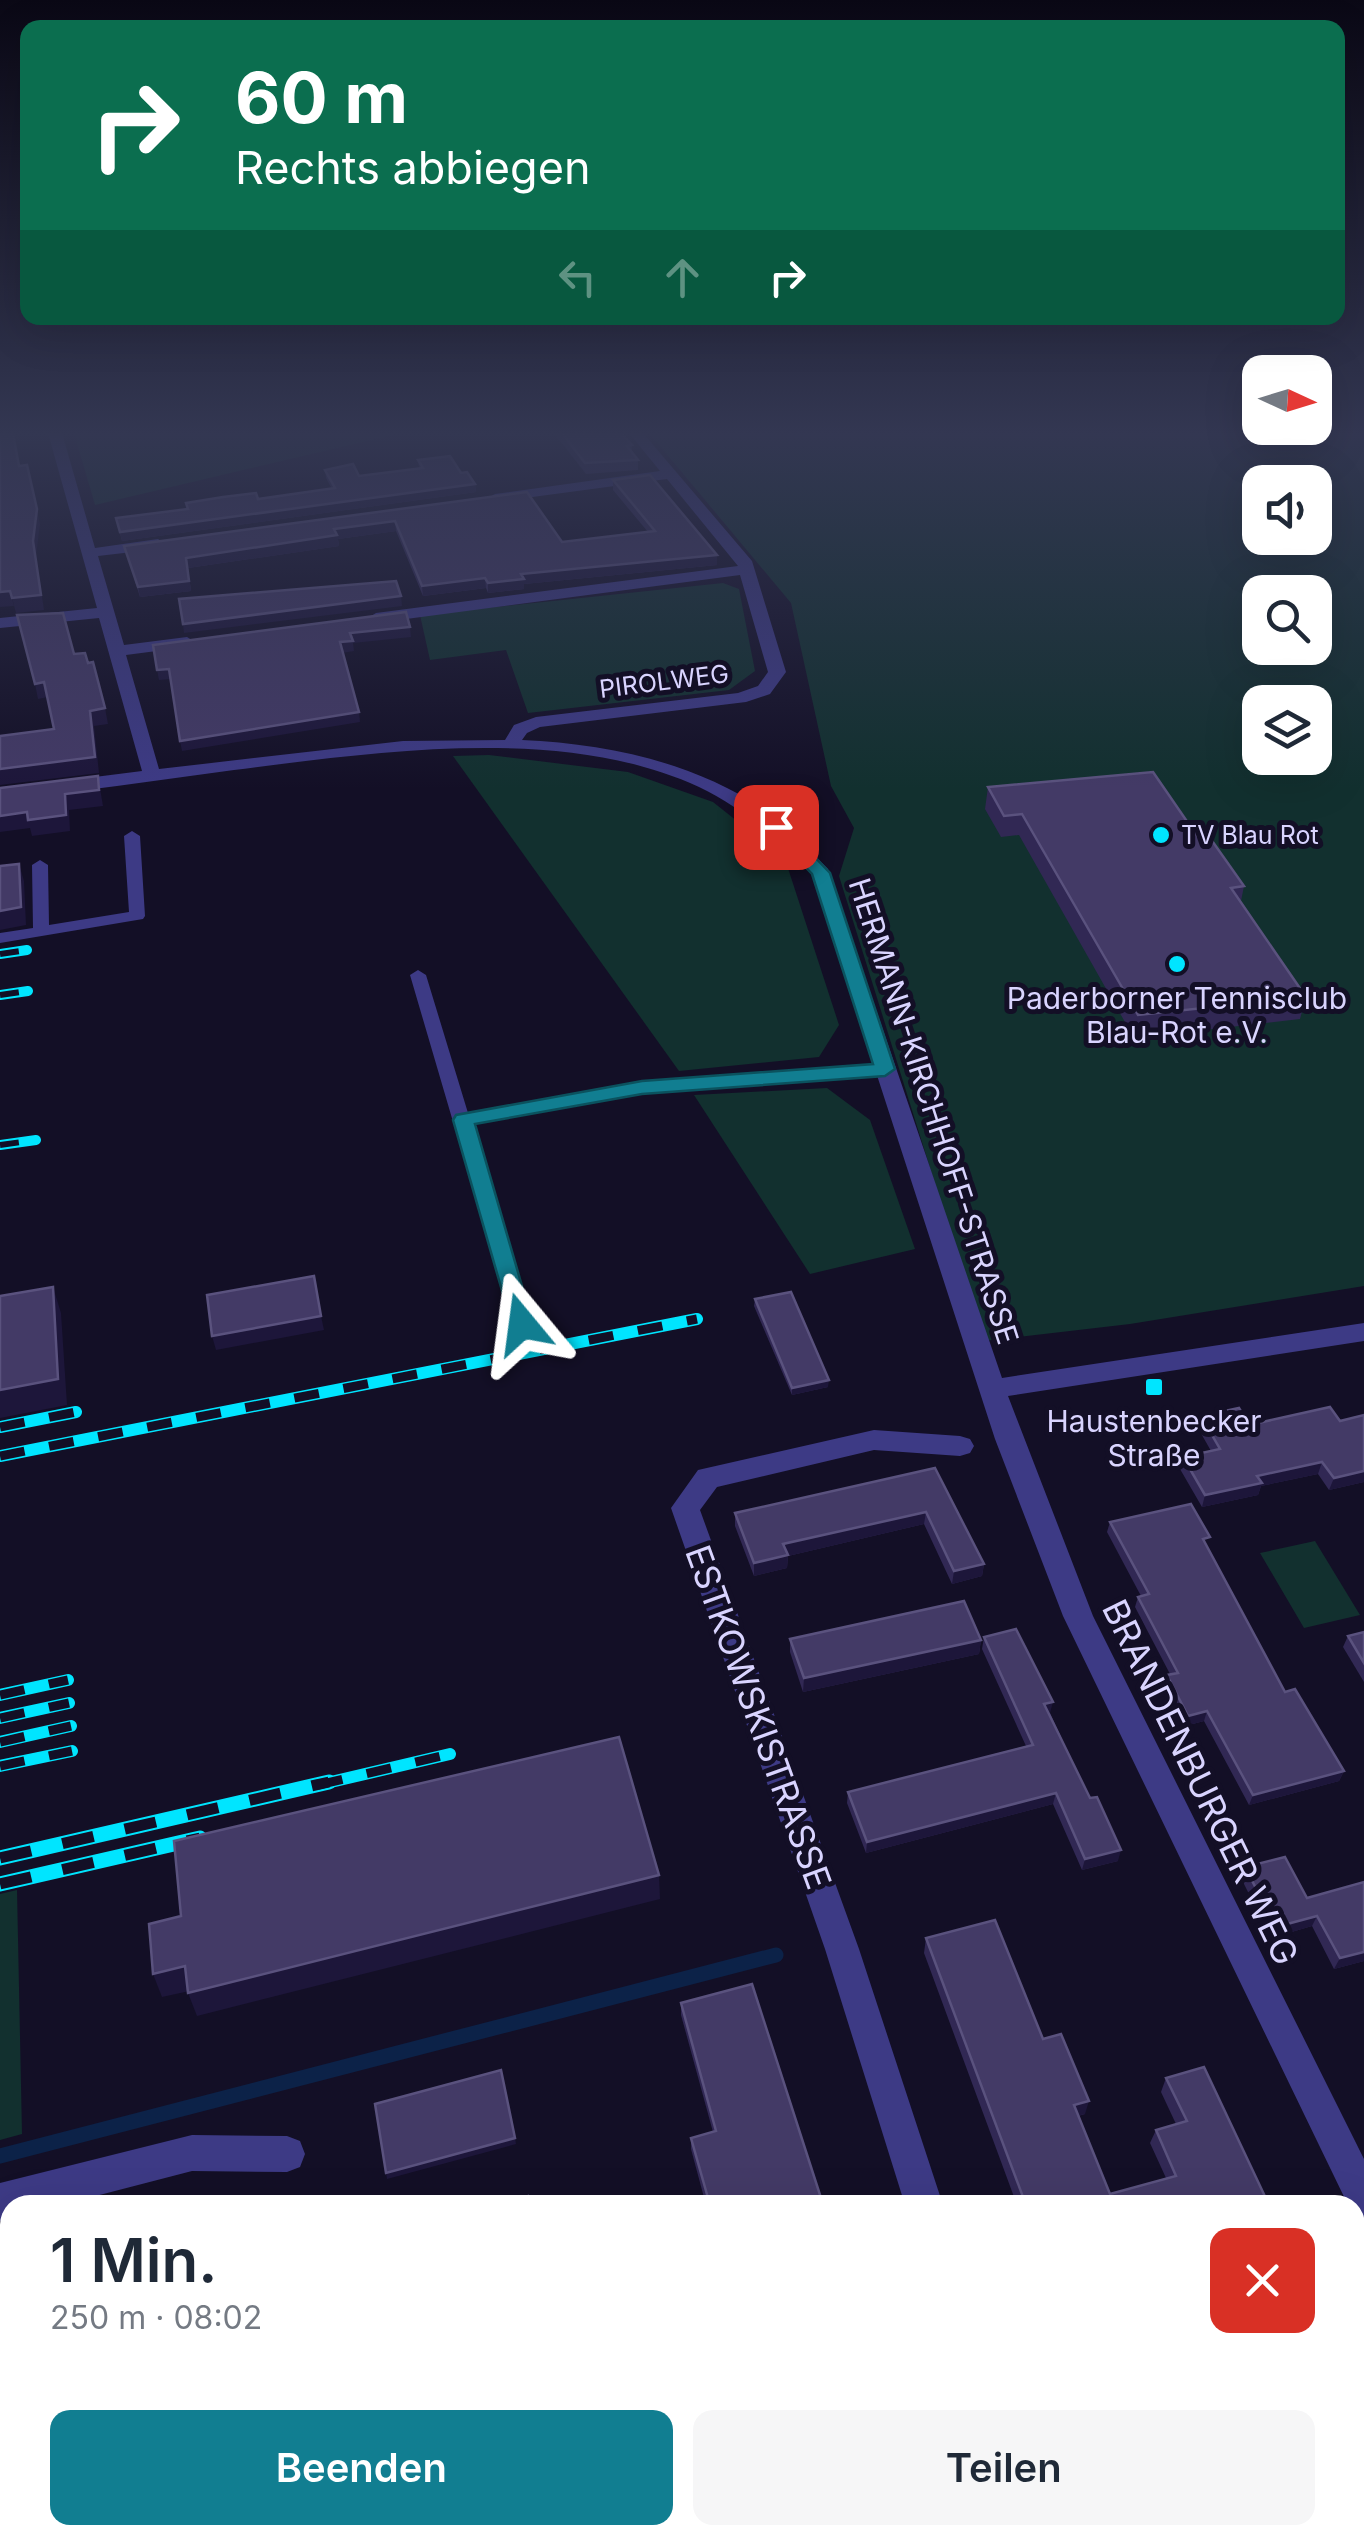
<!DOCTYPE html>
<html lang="de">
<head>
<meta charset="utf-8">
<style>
  body { margin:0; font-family:Inter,sans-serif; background:#f6f6f7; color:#1f2937; height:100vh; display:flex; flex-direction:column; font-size:38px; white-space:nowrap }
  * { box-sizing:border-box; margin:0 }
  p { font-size:32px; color:#747a83 }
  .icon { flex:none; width:55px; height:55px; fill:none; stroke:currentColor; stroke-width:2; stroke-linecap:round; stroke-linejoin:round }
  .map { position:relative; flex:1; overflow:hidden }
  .sheet { position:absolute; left:0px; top:2195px; width:1365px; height:350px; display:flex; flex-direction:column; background:#fff; border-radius:30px 30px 0 0; box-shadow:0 10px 40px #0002 }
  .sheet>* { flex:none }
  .top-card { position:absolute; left:20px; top:20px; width:1325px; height:305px; border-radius:20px; box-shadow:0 10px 40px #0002; background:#0b6e4f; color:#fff; overflow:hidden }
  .needle { width:65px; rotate:94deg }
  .buttons { position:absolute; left:1242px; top:355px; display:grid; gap:20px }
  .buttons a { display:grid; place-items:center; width:90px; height:90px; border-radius:20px; background:#fff; box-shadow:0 10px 40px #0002; font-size:50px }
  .pin { position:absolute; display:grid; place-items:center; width:85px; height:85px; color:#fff; margin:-42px; border-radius:20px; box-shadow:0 5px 15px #0006 }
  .me { position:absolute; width:110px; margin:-55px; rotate:344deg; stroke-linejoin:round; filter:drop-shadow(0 0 8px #0008) }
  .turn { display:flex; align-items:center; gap:35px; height:210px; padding:0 50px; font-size:45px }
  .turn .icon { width:130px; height:130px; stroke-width:2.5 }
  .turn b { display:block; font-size:70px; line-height:85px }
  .lanes { display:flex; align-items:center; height:95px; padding:0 50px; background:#0003; justify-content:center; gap:50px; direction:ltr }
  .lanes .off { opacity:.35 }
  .round { display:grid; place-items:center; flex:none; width:105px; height:105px; border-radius:20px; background:#f6f6f7 }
  .headline { display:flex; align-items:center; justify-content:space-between; height:170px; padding:0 50px }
  h1 { font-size:60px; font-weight:600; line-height:75px }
  .primary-button { display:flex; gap:20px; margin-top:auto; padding:20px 50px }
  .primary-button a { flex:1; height:115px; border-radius:20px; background:#117e91; color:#fff; font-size:40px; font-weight:600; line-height:115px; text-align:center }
  .primary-button a+a { background:#f6f6f7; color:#1f2937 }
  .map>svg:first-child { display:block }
  .green { fill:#12302f; fill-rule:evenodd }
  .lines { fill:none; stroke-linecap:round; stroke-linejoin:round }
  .stream { stroke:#0c2248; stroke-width:15 }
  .lane { fill:#3d3a85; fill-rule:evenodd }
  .street { fill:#3d3a85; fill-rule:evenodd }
  .rail-far2-casing { stroke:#00e5ff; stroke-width:10 }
  .rail-far1-casing { stroke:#00e5ff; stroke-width:12 }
  .rail-casing { stroke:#00e5ff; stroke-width:15 }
  .rail-far2 { stroke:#130f26; stroke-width:6; stroke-dasharray:19; stroke-linecap:butt }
  .rail-far1 { stroke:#130f26; stroke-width:9; stroke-dasharray:25; stroke-linecap:butt }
  .rail { stroke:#130f26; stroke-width:11; stroke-dasharray:32; stroke-linecap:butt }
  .wall { fill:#312854 }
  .shaded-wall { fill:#1d163a }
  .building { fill:#433a66; stroke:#5a527e; stroke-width:2.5 }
  .route { fill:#117e91; stroke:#0b525e; stroke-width:2.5 }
  .poi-dot { fill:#00e5ff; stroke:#130f26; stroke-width:4 }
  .labels { text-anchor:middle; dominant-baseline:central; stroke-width:10; stroke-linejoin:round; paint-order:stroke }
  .far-street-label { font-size:25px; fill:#d9d4ff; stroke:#130f26 }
  .far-poi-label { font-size:25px; fill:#d9d4ff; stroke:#130f26; text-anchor:start }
  .poi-label { font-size:30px; fill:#d9d4ff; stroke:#130f26 }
  .street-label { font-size:30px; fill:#d9d4ff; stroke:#130f26 }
  .near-street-label { font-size:35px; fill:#d9d4ff; stroke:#130f26 }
</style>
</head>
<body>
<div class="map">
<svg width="1364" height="2545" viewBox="0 0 1364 2545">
  <rect width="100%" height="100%" fill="#130f26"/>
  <g class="green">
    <path d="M74,433H401L95,505Z"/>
    <path d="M649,433H1364V1286L1130,1324L984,1341L839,876L854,828L831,786L791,603ZM1260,482H1315V538H1260ZM1260,592H1315V648H1260ZM1260,702H1315V758H1260Z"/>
    <path d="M723,583L739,589L755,671L729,690L528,713L506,650L430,660L420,615Z"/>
    <path d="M489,755L628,772L713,802L785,859L839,1025L819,1057L679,1071L453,756Z"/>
    <path d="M827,1088L870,1120L915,1249L810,1274L694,1095Z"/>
    <path d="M1315,1541L1360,1615L1304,1628L1260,1553Z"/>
    <path d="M17,1890L22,2134L0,2140V1894Z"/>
  </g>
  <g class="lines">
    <path class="stream" d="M0,2156L776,1955"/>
    <g class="lane">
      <path d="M132,831L140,836L145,916L143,919L0,943V933L33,928L32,865L40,860L48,865L49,925L129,912L124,836Z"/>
      <path d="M418,970L426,975L468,1113L642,1082L885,1063L894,1069L885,1075L642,1094L472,1124L532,1323L522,1330L512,1323L410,975Z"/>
    </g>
    <g class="street">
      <path d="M48,433H62L95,548L158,539L166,544L158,549L98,556L124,645L187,637L195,642L187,647L126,655L159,769L403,741L505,740L514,725L536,717L738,693L758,686L768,672L740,575L376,623L368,618L376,613L738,566L667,479L495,502L488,498L495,494L660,471L629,433H643L752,561L786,672L770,694L746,702L540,727L527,733L522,740C610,744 699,763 772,815C793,829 810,851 828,869L1002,1378L1364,1323V1341L1008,1396L1093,1616L1364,2159V2217L1355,2213V2205H1348L1063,1616L995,1439L812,875C777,840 744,808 699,787C563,724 377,752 234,770C156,781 78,791 0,801V789L142,771L99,618L0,628V618L97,608Z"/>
      <path d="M874,1430L960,1436L970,1439L974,1446L970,1453L960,1456L874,1450L717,1487L700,1510L859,1949L943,2205H905L825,1949L671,1508L698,1470Z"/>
      <path d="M192,2135L287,2136L300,2141L305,2154L300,2167L287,2172L192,2171L61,2205H10V2218L0,2221V2183Z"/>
      <path d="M1009,2535H1051L1054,2545H1012Z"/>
    </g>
    <g class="rail-far2-casing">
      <g id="rail-far2">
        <path d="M0,954L27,950"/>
        <path d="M0,995L28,991"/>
        <path d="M0,1145L36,1140"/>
      </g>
    </g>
    <g class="rail-far1-casing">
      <g id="rail-far1">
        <path d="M0,1427L76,1412"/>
        <path d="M0,1456L697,1319"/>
        <path d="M0,1695L68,1680"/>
        <path d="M0,1718L69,1703"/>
        <path d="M0,1742L71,1726"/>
        <path d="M0,1766L72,1751"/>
        <path d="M318,1785L450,1754"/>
      </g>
    </g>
    <g class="rail-casing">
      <g id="rail">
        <path d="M0,1858L329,1782"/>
        <path d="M0,1884L200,1838"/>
      </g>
    </g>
    <use href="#rail-far2" class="rail-far2"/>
    <use href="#rail-far1" class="rail-far1"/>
    <use href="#rail" class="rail"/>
  </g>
  <g class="wall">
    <path d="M554,433H621L632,445V452L638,460V470L586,474Z"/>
    <path d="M418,460L461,473L475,484L476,492L122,541L116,518L187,509L186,503L258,499L332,489L326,478L325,470L359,476L419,468Z"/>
    <path d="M613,480L717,565L524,584V589L488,593L486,588L423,596L396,531L338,539L339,546L188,568L191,591L140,597L124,546L527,492L562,542L648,532L613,490Z"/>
    <path d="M988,787L1197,836L1244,886L1241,901L1306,997L1300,1019L1134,1038L1019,835L1001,837L985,809Z"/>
    <path d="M755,1299L828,1387L792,1395L754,1306Z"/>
    <path d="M1364,1415V1482L1329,1490L1318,1474L1261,1486L1258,1495L1202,1507L1180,1469L1183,1457L1211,1451L1198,1428L1201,1416L1249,1425L1340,1421Z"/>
    <path d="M935,1468L984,1564L982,1576L952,1584L924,1524L788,1556L787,1568L754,1576L735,1526V1513Z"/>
    <path d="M1110,1522L1207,1547L1285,1692L1344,1771L1339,1781L1249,1805L1204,1721L1185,1726L1164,1686L1167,1675L1170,1674L1135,1607L1138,1597L1141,1596L1107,1532Z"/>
    <path d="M1364,1632V1682L1343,1647L1348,1636Z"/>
    <path d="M984,1637L1050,1713L1118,1861L1082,1870L1053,1804L866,1853L847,1803L848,1792L1026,1746L982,1649Z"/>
    <path d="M790,1639L981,1640L979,1654L803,1692L790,1652Z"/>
    <path d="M1245,1867L1307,1898L1364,1961L1334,1969L1312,1926L1271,1938L1241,1878Z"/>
    <path d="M926,1938L1043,2039L1085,2114L1078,2116L1110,2194L1166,2178L1150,2143L1156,2130L1176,2124L1161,2092L1166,2078L1269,2205H1017L924,1953Z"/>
    <path d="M681,2003L821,2198L820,2205H706L691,2149V2138L713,2132L681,2015Z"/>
    <path d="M1155,2535H1305L1309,2545H1159Z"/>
  </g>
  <g class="shaded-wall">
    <path d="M27,465L40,524L36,556L44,610L16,613L12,598L33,541Z"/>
    <path d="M475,484L476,492L122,541L120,532Z"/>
    <path d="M395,521L396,531L338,539L339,546L188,568L191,591L140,597L138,587L186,558L334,529Z"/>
    <path d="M717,555V565L524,584V589L488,593V583L521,574Z"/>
    <path d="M485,578L486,588L423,596L422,586Z"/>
    <path d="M10,591L14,606L0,607V592Z"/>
    <path d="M401,596L402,606L184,633L183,624Z"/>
    <path d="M410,627L411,637L353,643L354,651L342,653L340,642L350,633Z"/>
    <path d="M169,669L171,679L159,680L157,670Z"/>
    <path d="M44,682L48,697L38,699L35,684Z"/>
    <path d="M105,708L108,724L94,726L99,773L0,785V769L90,711Z"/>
    <path d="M359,712L360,722L182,751L180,741Z"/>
    <path d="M98,776L103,806L69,810L70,831L32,836L30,828L0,832V816L65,794Z"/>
    <path d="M19,864L24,881L26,925L0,930V911Z"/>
    <path d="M53,1287L61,1313L67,1405L0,1418V1390Z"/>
    <path d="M321,1316L324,1330L216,1350L212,1336Z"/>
    <path d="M829,1380L828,1387L792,1395V1388Z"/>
    <path d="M1322,1462L1318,1474L1261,1486L1258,1495L1202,1507L1205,1495L1257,1476Z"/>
    <path d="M1364,1471V1482L1329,1490L1334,1478Z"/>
    <path d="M926,1512L924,1524L788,1556L787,1568L754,1576V1563L783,1544Z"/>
    <path d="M984,1564L982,1576L952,1584L954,1571Z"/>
    <path d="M981,1640L979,1654L803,1692L804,1678Z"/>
    <path d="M1053,1702L1050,1713L1041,1715L1044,1704Z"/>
    <path d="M1207,1711L1204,1721L1185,1726L1188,1716Z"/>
    <path d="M1344,1771L1339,1781L1249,1805L1253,1795Z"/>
    <path d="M1056,1793L1053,1804L866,1853L867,1842Z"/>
    <path d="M1121,1850L1118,1861L1082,1870L1085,1859Z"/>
    <path d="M659,1875L660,1899L197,2016L188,1993Z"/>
    <path d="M1317,1916L1312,1926L1271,1938L1276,1927Z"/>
    <path d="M1364,1952V1961L1334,1969L1340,1958Z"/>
    <path d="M185,1966L194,1990L162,1997L153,1974Z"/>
    <path d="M1089,2101L1085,2114L1069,2118L1074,2105Z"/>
    <path d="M515,2138L516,2144L387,2179L386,2173Z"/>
    <path d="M821,2198L820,2205H796Z"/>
    <path d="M10,2395V2407L0,2410V2398Z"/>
  </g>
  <g class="building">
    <path d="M0,433H13L19,466L27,465L37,509L33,541L41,595L12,598L10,591L0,592Z"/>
    <path d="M562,433H621L632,445L627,446L638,460L585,463Z"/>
    <path d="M450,456L461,473L467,472L475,484L120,532L116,518L188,509L186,503L223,497L256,493L258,499L335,488L325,470L353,464L359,476L423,468L418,460Z"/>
    <path d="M650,475L717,555L521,574L524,579L488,583L485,578L422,586L395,521L334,529L337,535L186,558L189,581L138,587L124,546L527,492L562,542L655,531L613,480Z"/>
    <path d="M396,581L401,596L183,624L179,599Z"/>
    <path d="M406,612L410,627L350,633L353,641L340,642L359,712L180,741L169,669L157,670L153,645Z"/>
    <path d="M63,613L74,654L85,653L88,663L93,662L105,708L90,711L95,757L0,769V736L54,729L44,682L35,684L17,615Z"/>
    <path d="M1153,772L1197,836L1208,835L1244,886L1231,888L1306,997L1138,1015L1022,814L1004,816L988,787Z"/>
    <path d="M98,776L99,790L65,794L66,815L28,820L27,812L0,816V788Z"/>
    <path d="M19,864L21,907L0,911V866Z"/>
    <path d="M314,1276L321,1316L212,1336L207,1295Z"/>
    <path d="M53,1287L58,1379L0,1390V1296Z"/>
    <path d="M791,1292L829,1380L792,1388L755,1299Z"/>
    <path d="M1330,1407L1340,1421L1364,1415V1471L1334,1478L1322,1462L1257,1476L1262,1483L1205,1495L1183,1457L1220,1449L1201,1416L1239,1408L1249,1425Z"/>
    <path d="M935,1468L984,1564L954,1571L926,1512L783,1544L788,1555L754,1563L735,1513Z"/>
    <path d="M1191,1504L1210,1537L1203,1539L1285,1692L1295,1689L1344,1771L1253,1795L1207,1711L1188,1716L1167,1675L1178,1673L1138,1597L1149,1594L1110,1522Z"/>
    <path d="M964,1601L981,1640L804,1678L790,1639Z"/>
    <path d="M1016,1629L1053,1702L1044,1704L1090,1798L1097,1797L1121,1850L1085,1859L1056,1793L867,1842L848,1792L1033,1745L984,1637Z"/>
    <path d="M1364,1632V1663L1348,1636Z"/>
    <path d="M619,1737L659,1875L188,1993L185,1966L153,1974L149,1924L181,1916L174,1841Z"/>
    <path d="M1285,1857L1307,1898L1364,1882V1952L1340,1958L1317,1916L1276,1927L1245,1867Z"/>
    <path d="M995,1920L1043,2039L1061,2034L1089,2101L1074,2105L1110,2194L1176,2176L1156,2130L1187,2121L1166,2078L1204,2067L1269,2205H1026L926,1938Z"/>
    <path d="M752,1984L821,2198L796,2205H710L691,2138L716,2131L681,2003Z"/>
    <path d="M501,2070L515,2138L386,2173L375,2104Z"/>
    <path d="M528,2196L530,2205H497Z"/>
    <path d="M10,2308V2395L0,2398V2311Z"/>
    <path d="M10,2526V2535H344L345,2545H0V2529Z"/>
    <path d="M603,2535H609L611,2545H571Z"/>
    <path d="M683,2535H763L766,2545H685Z"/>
    <path d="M1163,2535H1305L1309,2545H1167Z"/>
  </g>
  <linearGradient id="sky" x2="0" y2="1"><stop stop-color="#0a0815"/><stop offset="0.55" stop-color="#333752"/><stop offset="1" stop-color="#333752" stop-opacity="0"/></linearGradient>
  <rect width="1364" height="789" fill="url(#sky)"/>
  <path class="route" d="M770,823H782L830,873L895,1069L885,1076L642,1094L475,1124L533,1324L530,1329H513L453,1120L456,1115L642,1081L873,1064L812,874L770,830Z"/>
  <g class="poi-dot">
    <circle cx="1161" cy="835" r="10"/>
    <circle cx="1177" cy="964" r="10"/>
    <rect x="1144" y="1377" width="20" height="20" rx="5"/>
  </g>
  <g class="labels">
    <g class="far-street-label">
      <text transform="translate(664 681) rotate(-7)">PIROLWEG</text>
    </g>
    <g class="far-poi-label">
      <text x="1181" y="835">TV Blau Rot</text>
    </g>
    <g class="poi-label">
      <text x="1177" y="998">Paderborner Tennisclub<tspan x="1177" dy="34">Blau-Rot e.V.</tspan></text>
      <text x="1154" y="1421">Haustenbecker<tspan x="1154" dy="34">Straße</tspan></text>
    </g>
    <g class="street-label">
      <text transform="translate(934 1111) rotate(72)">HERMANN-KIRCHHOFF-STRASSE</text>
    </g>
    <g class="near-street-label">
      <text transform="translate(759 1717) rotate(70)">ESTKOWSKISTRASSE</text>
      <text transform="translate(1201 1782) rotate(64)">BRANDENBURGER WEG</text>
    </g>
  </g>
</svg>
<div class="buttons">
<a><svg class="needle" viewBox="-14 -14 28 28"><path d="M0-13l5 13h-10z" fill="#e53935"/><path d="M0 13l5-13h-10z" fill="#747a83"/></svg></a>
<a><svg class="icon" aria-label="sound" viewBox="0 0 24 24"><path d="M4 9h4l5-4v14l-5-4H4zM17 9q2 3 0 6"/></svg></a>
<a><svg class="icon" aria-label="search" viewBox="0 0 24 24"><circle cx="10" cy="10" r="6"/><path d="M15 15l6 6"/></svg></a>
<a><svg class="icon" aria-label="layers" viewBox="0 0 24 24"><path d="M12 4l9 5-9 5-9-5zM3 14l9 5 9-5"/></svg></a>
</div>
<div class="pin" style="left:776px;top:827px;background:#d93025"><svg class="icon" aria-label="arrive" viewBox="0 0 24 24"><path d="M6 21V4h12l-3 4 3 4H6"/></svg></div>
<svg class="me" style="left:522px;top:1324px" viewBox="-20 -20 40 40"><path d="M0-17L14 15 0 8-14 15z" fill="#117e91" stroke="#fff" stroke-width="4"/></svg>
<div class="top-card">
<div class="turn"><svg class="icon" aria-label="right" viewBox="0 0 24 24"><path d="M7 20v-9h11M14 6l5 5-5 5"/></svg><div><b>60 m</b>Rechts abbiegen</div></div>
<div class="lanes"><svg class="icon off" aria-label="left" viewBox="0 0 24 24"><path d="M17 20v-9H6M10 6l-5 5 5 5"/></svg><svg class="icon off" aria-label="ahead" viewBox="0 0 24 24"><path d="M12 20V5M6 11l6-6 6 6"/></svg><svg class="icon" aria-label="right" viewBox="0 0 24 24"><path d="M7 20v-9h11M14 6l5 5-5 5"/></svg></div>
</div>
<section class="sheet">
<div class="headline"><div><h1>1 Min.</h1><p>250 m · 08:02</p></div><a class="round" style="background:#d93025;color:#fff"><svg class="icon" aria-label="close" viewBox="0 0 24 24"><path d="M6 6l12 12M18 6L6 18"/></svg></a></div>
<div class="primary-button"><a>Beenden</a><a>Teilen</a></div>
</section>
</div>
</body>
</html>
